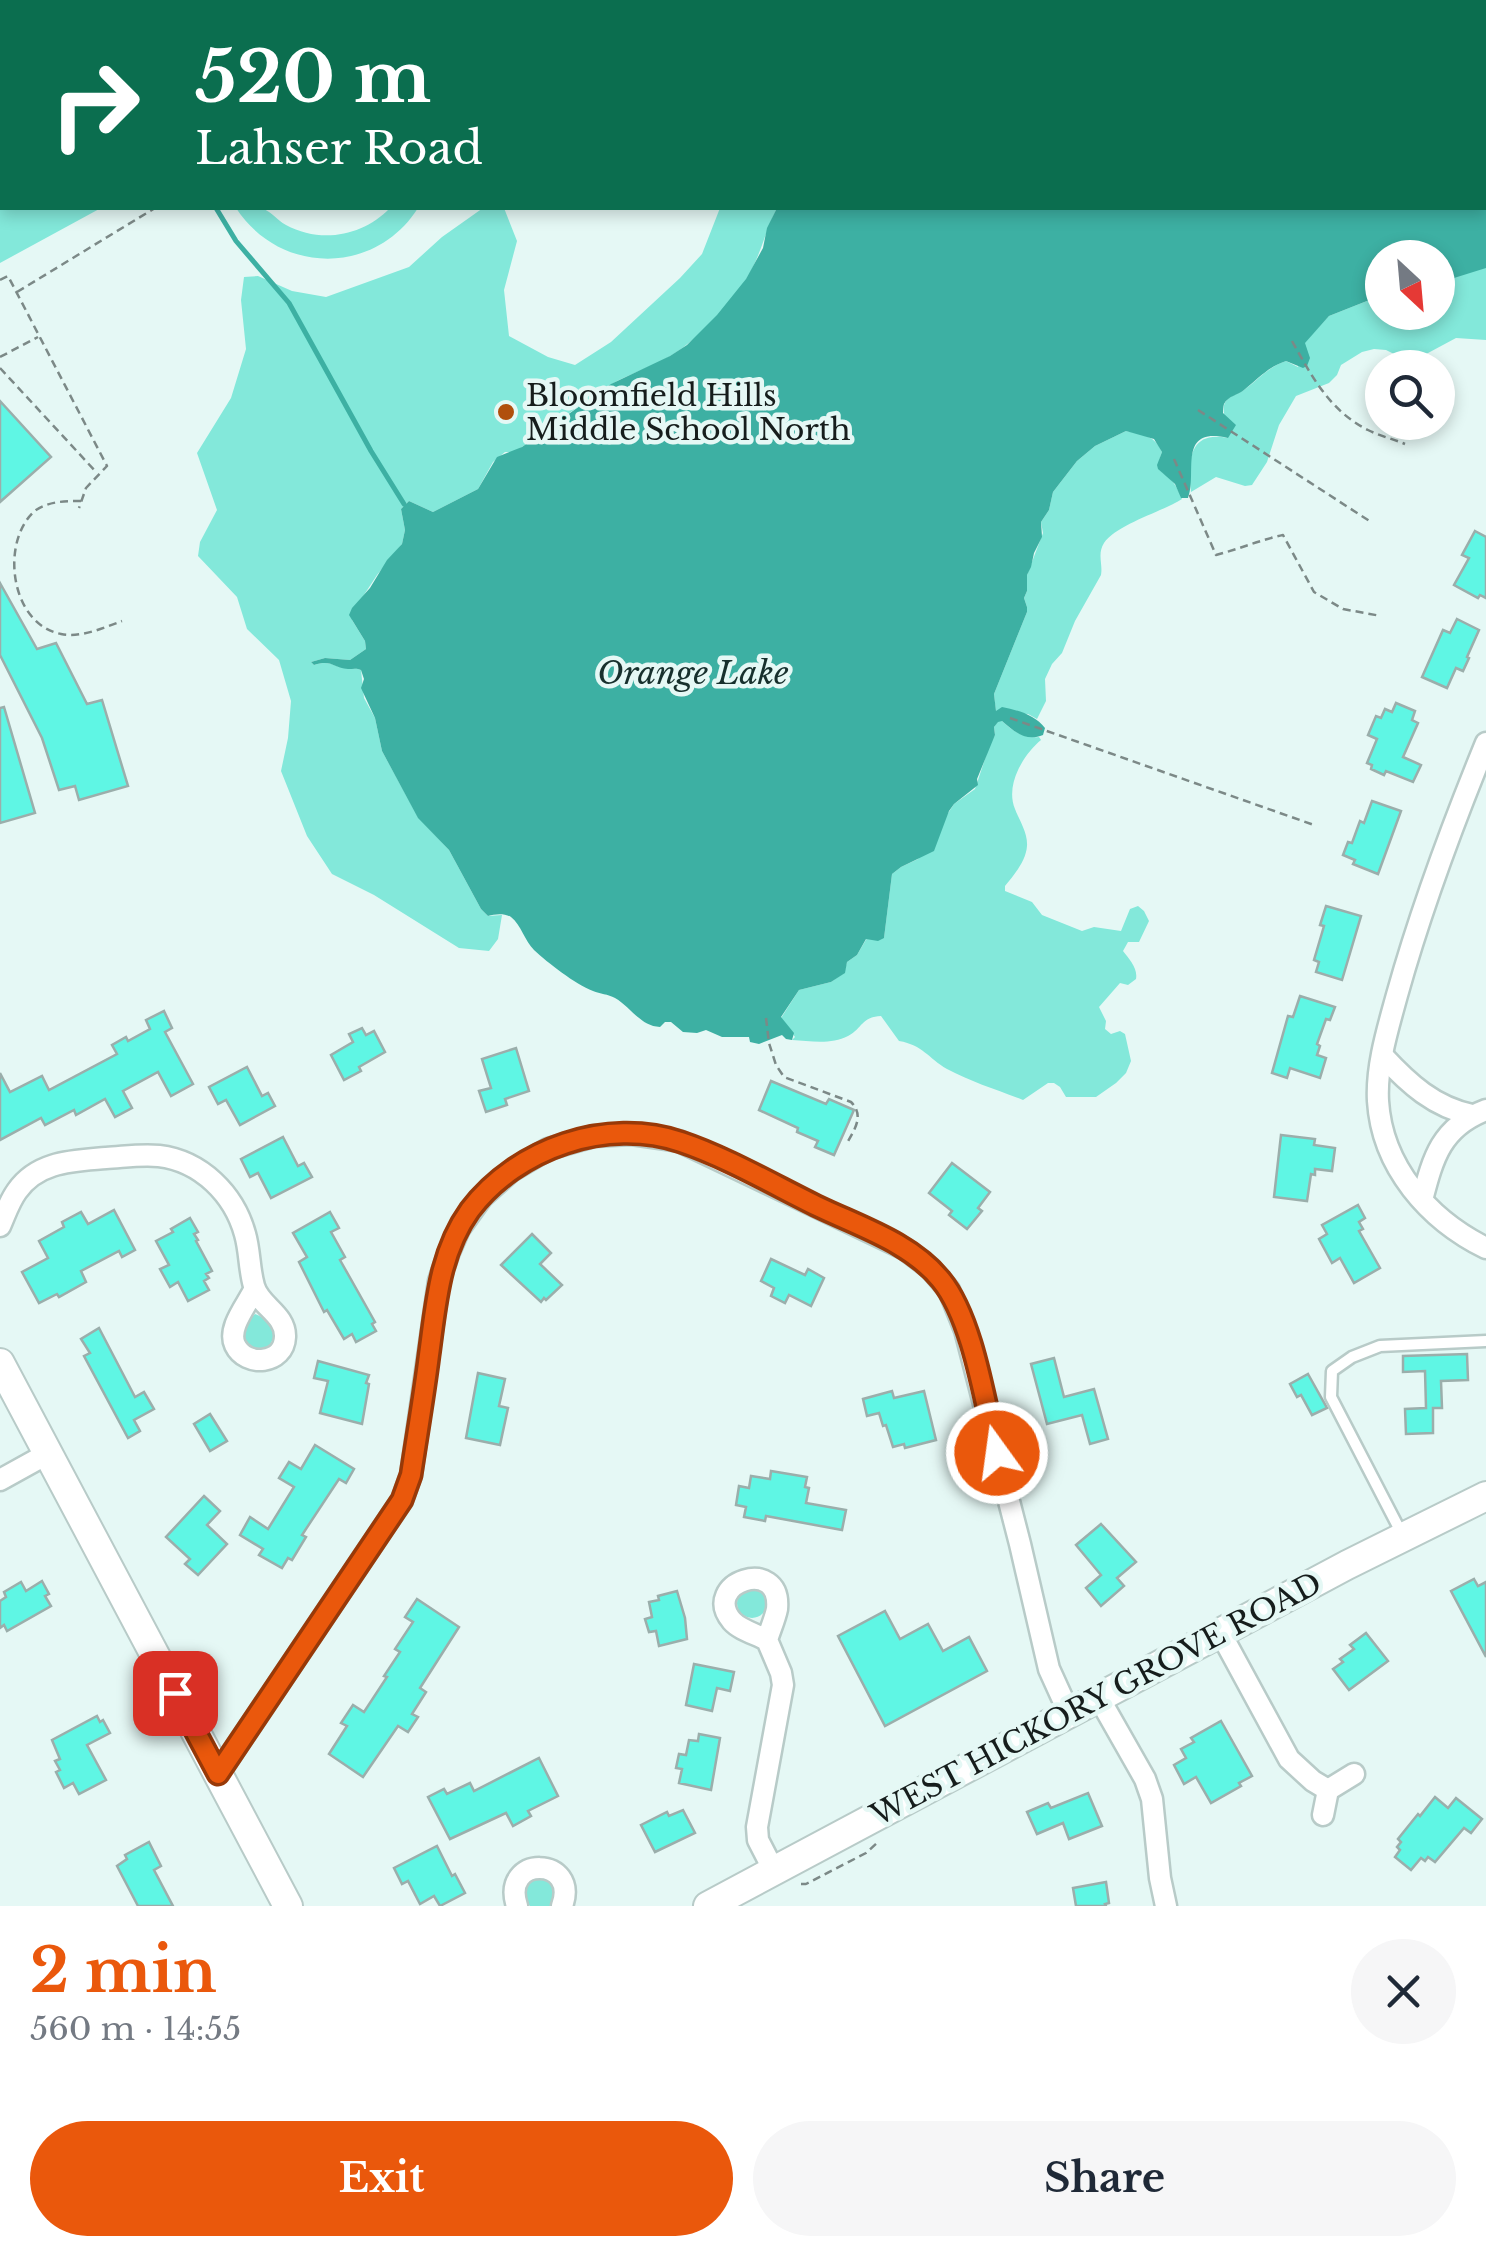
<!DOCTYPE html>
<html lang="en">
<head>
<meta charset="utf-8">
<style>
  body { margin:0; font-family:"Libre Baskerville",serif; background:#f6f6f7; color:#1f2937; height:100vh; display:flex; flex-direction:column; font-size:38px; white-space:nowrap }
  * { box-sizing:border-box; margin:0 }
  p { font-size:32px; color:#747a83 }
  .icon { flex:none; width:55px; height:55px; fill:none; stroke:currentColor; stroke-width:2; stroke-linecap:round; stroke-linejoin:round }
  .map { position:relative; height:1906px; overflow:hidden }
  .side { display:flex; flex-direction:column; background:#fff; flex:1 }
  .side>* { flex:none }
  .guide { position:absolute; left:0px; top:0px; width:1488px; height:210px; box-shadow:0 5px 15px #0003; background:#0b6e4f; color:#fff; overflow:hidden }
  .needle { width:65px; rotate:154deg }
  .tools { position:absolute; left:1365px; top:240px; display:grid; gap:20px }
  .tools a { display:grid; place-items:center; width:90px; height:90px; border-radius:50%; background:#fff; box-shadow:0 5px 15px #0003; font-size:50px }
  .pin { position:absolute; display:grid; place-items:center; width:85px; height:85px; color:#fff; margin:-42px; border-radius:20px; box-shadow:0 5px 15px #0006 }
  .me { position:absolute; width:110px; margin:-55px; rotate:346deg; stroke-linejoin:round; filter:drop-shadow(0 0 8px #0008) }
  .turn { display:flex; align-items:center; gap:35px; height:210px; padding:0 30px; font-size:45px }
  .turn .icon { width:130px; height:130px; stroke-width:2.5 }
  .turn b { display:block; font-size:70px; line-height:85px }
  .round { display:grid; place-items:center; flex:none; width:105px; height:105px; border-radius:52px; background:#f6f6f7 }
  .overview { display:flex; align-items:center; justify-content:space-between; height:170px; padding:0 30px }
  h1 { font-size:60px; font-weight:700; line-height:75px; color:#ea580c }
  .cta { display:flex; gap:20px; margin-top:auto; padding:20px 30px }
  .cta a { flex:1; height:115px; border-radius:60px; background:#ea580c; color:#fff; font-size:40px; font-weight:700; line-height:115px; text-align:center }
  .cta a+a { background:#f6f6f7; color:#1f2937 }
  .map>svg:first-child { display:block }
  .green { fill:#83e8da }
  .water { fill:#3db0a3 }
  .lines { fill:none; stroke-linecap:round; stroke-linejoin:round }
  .stream { stroke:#3db0a3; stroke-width:5 }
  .building { fill:#5ff6e4; stroke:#9baeab; stroke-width:2.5 }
  .lane-casing { stroke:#b8cbc8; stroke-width:15 }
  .street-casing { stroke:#b8cbc8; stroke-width:25 }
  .secondary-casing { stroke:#b8cbc8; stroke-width:32 }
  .path { stroke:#7c8987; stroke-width:2.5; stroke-dasharray:8 5; stroke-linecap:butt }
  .lane { stroke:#fff; stroke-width:10 }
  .street { stroke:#fff; stroke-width:20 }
  .secondary { stroke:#fff; stroke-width:28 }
  .route-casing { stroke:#983908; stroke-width:25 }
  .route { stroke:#ea580c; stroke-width:18 }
  .poi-dot { fill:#b04f0d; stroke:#e5f8f5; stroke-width:4 }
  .labels { text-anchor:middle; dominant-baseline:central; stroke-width:9; stroke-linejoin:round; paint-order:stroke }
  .poi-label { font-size:30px; fill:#161d1c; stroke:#e5f8f5; text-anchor:start }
  .street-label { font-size:30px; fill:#161d1c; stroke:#e5f8f5 }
  .water-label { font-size:32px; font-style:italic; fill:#17302d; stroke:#e5f8f5 }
</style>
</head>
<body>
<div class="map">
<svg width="1486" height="1906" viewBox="0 0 1486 1906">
  <rect width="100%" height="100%" fill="#e5f8f5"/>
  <g class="green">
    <path d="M0,0H75L83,2H2V208H101L0,263Z"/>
    <path d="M236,208C243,208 253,206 260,208C269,209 277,220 286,225C321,244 363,236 390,208H418C375,276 280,275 236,208Z"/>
    <path d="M483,208H504L517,241L504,290L509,336L548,357L575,365L611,342L680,278L702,254L720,208H777C765,231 761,255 747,278C729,306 701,337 672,355C653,367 630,373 610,385C580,404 551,427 522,447L514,452H505L493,462L478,489L433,512L409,501L401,509L405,530L402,544L377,575L358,604L352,620L365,641L366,649L350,660L325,658L311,662L314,665C332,659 333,668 348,668C353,669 357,668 361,670L364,698L375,718L382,751L418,817L449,850L481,909L488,916L502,915L498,939L489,951L459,948L374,895L332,874L307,836L281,771L288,738L291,701L279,660L247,629L237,597L198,556L200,542L217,510L197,453L231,398L246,349L241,300L244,277L258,276L292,291L326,297L409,267L442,237Z"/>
    <path d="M1481,268H1486V340L1456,338L1415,360H1406L1386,350L1374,349L1362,352L1341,365L1337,375L1329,383L1296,396L1279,425L1267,462L1252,485L1245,486L1216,477L1191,492C1188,462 1188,430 1228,438C1228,430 1222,411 1224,405C1227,396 1237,395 1244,390C1259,379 1268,367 1286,361L1298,367L1304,343L1329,316L1382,295V312H1438V283Z"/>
    <path d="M1126,431C1142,434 1156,436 1162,452C1153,476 1164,468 1175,485C1178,489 1180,495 1182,499C1162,512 1117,524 1104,543C1097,554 1103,564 1101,575L1075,621L1062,653L1052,664L1045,679L1046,701L1037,719L1028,714L996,712L994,694L1027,612V607L1024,598L1027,591V575L1043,533L1041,522L1049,510L1053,492L1077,461L1095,446Z"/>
    <path d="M998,721H1002C1013,731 1024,739 1039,737L1041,740C1023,755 1005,785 1015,809C1019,820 1028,833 1027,846C1026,861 1014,875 1005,886V891L1032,902L1042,915L1082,931L1094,927L1121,931L1130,909L1138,906L1144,911L1149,921L1139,942H1128L1123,951C1129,959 1138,968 1136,979L1128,985L1120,983L1099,1007L1106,1021L1105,1029L1111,1034L1120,1031L1125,1034L1131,1061L1126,1073L1116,1083L1096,1097H1066L1060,1087L1054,1083H1048L1023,1100C998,1090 971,1082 947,1069C928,1058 923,1045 899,1041L881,1016C861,1017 863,1028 848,1036C831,1045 810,1041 792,1040L795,1037L781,1018L799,990L831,982L844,973L847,962L857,955L867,938H884L892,874L901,867L918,859L954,804L975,789L990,744L995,735L994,727Z"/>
    <path d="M255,1314C269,1319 280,1332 269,1346L259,1350L246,1343C239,1332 247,1322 255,1314Z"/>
    <circle cx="752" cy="1603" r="15"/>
    <path d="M544,1878C556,1886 555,1893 551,1906H530L525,1900L524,1888L532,1879Z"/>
  </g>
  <path class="water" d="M892,0H1486V268L1438,283V258H1382V295L1329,316L1305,343L1310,358L1307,366L1303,368L1286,361C1268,367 1259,378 1244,390C1238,395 1228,396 1224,404C1223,407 1223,410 1223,413L1236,425L1228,438C1176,426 1198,474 1188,498H1181L1175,484L1158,469L1157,465L1162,452L1154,439L1126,431L1095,446L1077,461L1053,492L1049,510L1041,522L1042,537L1034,553L1031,567L1027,575V591L1024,598L1027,607V612L994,694L996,711L1002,707C1018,710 1035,715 1045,728L1043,735C1026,742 1015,732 1002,721L998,722L994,727L995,735L977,779L978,785L954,804L949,811L934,851L901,867L892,874L884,938L878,941L866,939L857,955L847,962L845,973L831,982L799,990L781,1017L794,1033L792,1040L786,1039L782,1035L759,1044L750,1042L749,1037H722L706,1030L697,1033L683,1032L671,1022H665L660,1027C640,1026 631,1007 615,998C608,994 600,994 593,991C575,984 548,963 534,950C525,941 521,925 511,917C504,913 495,914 488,916L481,909L449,850L418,818L382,751L375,718L361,688L364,679L361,670C357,668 353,669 348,669C333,668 332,659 314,665L311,662L325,658L350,660L366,649L365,641L349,615L352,608L370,588L387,560L402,544L405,530L401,509L409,501L433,512L478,489L497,457L522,447L611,384L670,356L687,345L717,315L746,279L763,248L767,228L777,208H1485V2H891Z"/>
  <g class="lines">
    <path class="stream" d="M216,208L236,241L289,303L371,451L404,504"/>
  </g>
  <g class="building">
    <path d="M0,401L51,457L0,502Z"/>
    <path d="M1475,531L1486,537V598L1480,595L1478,598L1454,585L1469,558L1462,555Z"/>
    <path d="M0,583L37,649L56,643L87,704L102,700L128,786L79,800L75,786L59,790L42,738L0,655Z"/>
    <path d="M1457,619L1479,630L1467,657L1469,658L1463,671L1456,668L1447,688L1422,677L1443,630L1450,633Z"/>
    <path d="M1396,703L1415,711L1412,720L1418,723L1403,757L1421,765L1413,782L1386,771L1384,775L1371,769L1372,765L1367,763L1377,739L1368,735L1376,716L1381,718L1385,709L1392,712Z"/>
    <path d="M4,707L35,813L0,823V708Z"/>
    <path d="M1372,801L1401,811L1378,874L1353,864L1355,860L1343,855L1348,842L1352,843L1360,821L1364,823Z"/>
    <path d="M1326,906L1361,916L1342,980L1316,972L1319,962L1314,960L1324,926L1320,925Z"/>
    <path d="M1300,996L1335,1007L1330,1020L1326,1019L1317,1044L1320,1046L1317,1055L1326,1058L1320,1078L1290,1068L1287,1078L1272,1073L1288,1016L1293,1017Z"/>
    <path d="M164,1011L172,1028L165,1032L193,1084L171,1096L158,1072L123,1091L132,1108L115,1117L105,1099L76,1115L74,1110L45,1125L41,1118L0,1140V1073L10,1092L42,1076L49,1090L117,1054L112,1045L126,1037L128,1041L150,1029L146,1020Z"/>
    <path d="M362,1028L366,1035L374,1031L385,1052L359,1067L361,1071L344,1080L331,1055L353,1042L349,1034Z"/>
    <path d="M516,1048L529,1091L505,1099L507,1105L486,1112L479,1091L491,1088L482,1059Z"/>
    <path d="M247,1067L262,1096L268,1093L275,1106L240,1125L226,1100L218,1104L209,1087Z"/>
    <path d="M771,1081L826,1104L829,1099L854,1110L834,1155L815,1147L818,1141L797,1132L798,1128L759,1110Z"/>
    <path d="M1281,1135L1315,1139L1314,1145L1335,1148L1332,1171L1315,1169V1175L1311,1174L1307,1201L1274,1197Z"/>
    <path d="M283,1137L298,1166L304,1163L312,1177L271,1198L258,1173L250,1177L241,1159Z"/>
    <path d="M952,1163L990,1192L978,1208L982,1211L967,1229L949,1215L952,1211L929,1193Z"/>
    <path d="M1358,1205L1365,1218L1359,1222L1363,1229L1359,1231L1380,1268L1354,1283L1340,1258L1332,1263L1319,1239L1327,1234L1322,1225Z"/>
    <path d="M114,1210L135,1250L122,1257L119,1251L81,1271L86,1282L59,1297L57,1294L39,1303L22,1272L48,1258L39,1241L64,1227L62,1222L81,1212L88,1224Z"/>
    <path d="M330,1212L339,1228L331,1232L345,1257L340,1260L375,1322L372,1324L376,1331L356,1342L352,1334L344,1339L327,1310L324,1312L299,1262L307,1257L293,1233Z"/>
    <path d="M190,1218L198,1232L194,1234L198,1240L196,1241L212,1271L206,1274L209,1278L204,1281L209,1290L188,1301L178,1282L170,1287L160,1269L169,1265L156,1241L173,1232L171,1229Z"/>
    <path d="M532,1234L551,1253L540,1264L562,1285L546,1300L544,1298L541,1302L501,1265Z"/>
    <path d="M771,1259L805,1275L808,1269L824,1278L811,1306L789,1295L785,1303L771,1296L774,1288L761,1281Z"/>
    <path d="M99,1328L135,1397L144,1392L154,1409L134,1420L140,1431L128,1438L84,1356L90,1353L81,1339Z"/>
    <path d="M1467,1354L1468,1380L1441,1381L1442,1408H1433V1433L1406,1434L1405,1409L1426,1408L1425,1371L1403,1372V1356Z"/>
    <path d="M1054,1358L1064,1397L1094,1389L1108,1439L1090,1444L1082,1415L1047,1424L1031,1364Z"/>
    <path d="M318,1361L369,1375L366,1383L369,1384L362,1424L320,1413L328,1381L314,1378Z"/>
    <path d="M478,1373L505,1379L499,1406L508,1408L500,1445L466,1438Z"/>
    <path d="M1308,1374L1327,1408L1312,1415L1301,1395L1297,1397L1290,1384Z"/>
    <path d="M892,1391L894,1398L924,1391L936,1440L905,1448L904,1444L893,1447L886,1425L883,1426L879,1413L867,1416L863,1399Z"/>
    <path d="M210,1414L227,1441L210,1451L194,1424Z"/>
    <path d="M315,1445L354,1469L346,1483L339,1479L302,1535L306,1537L292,1560L288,1558L282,1568L259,1555L263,1549L240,1535L250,1517L268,1529L294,1487L279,1478L289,1462L301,1469Z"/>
    <path d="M771,1471L807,1477L805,1487L809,1488L806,1503L846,1510L842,1530L766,1516L765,1521L744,1517L746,1507L736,1505L739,1486L749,1488L751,1476L770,1479Z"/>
    <path d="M204,1496L220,1511L207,1525L227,1544L198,1575L185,1564L190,1559L166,1537Z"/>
    <path d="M1101,1524L1136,1562L1117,1578L1124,1586L1101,1606L1086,1588L1101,1575L1076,1545Z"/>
    <path d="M1474,1579L1478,1586L1486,1582V1657L1451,1591Z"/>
    <path d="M42,1581L49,1594L45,1596L51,1606L7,1631L4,1625L0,1628V1601L6,1597L4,1592L21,1582L26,1591Z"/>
    <path d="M677,1591L685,1618L687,1639L659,1646L656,1631L649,1632L645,1619L652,1617L649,1602L659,1600L658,1596Z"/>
    <path d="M417,1599L459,1627L420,1688L426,1692L412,1714L418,1717L408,1732L398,1726L363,1777L329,1754L347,1726L341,1723L353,1705L364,1712L387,1677L384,1676L400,1652L395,1649L413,1622L405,1617Z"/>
    <path d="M885,1611L900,1639L928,1624L943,1651L969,1637L987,1671L885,1726L838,1636Z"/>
    <path d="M1366,1633L1388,1661L1349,1690L1333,1669L1343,1662L1340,1659L1354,1649L1350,1645Z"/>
    <path d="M694,1664L734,1672L730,1691L717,1688L712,1711L686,1705Z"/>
    <path d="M97,1716L100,1722L103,1720L110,1733L87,1745L106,1780L79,1794L73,1783L64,1788L56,1772L60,1770L55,1761L60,1759L52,1740Z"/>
    <path d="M1221,1721L1252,1776L1239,1783L1241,1786L1211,1803L1196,1777L1184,1784L1174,1765L1186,1758L1181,1749L1194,1742L1191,1738Z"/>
    <path d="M699,1734L720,1738L711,1790L679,1783L682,1769L676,1768L679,1754L686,1755L689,1740L698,1741Z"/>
    <path d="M539,1758L558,1796L528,1811L531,1816L513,1826L506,1813L450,1839L428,1797L444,1789L447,1794L470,1783L474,1791Z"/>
    <path d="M1088,1793L1102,1826L1069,1839L1063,1823L1037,1834L1027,1812L1048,1803L1051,1808Z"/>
    <path d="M1435,1797L1448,1808L1456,1798L1482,1819L1471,1833L1464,1828L1435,1862L1428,1857L1425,1861L1421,1858L1411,1870L1395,1857L1400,1850L1397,1847L1401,1842L1398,1839L1418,1814L1420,1816Z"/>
    <path d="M683,1810L695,1833L655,1852L641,1825L667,1812L669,1816Z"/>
    <path d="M149,1842L161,1866L154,1870L173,1906H138L117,1866L127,1859L125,1855Z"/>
    <path d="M437,1846L452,1876L455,1874L465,1893L440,1906L434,1896L420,1904L408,1881L402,1884L394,1868Z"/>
    <path d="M1106,1882L1109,1903L1105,1904L1106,1906H1076L1073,1888Z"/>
  </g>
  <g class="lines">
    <g class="lane-casing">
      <path id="lane" d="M1403,1536L1331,1397L1332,1371L1352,1357L1380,1346L1486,1341"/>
    </g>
    <g class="street-casing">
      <g id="street">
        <path d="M1486,743C1452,826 1421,909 1397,995C1388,1028 1376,1066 1378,1101C1382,1167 1429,1220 1486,1248"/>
        <path d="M1383,1056C1409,1084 1434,1107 1472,1115"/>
        <path d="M1422,1200C1433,1158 1441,1127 1486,1110"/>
        <path d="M0,1226C5,1215 9,1202 17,1191C38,1161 73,1161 106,1158C124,1157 142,1154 159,1156C201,1161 234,1194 245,1234C250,1251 249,1269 254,1286C259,1306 286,1314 285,1337C284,1364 246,1368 235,1345C227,1328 247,1305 254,1290"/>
        <path d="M0,1480L47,1454"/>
        <path d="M1220,1632L1289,1759L1313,1781L1328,1790"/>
        <path d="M767,1640C756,1634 740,1630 732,1621C700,1583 782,1555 777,1609C775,1619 770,1630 767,1640L781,1673L783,1685L757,1827L758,1840L774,1871"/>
        <path d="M1099,1698L1145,1779L1152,1799L1160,1878L1166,1906"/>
        <path d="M218,1774L402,1500L411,1475L439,1281L449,1252L459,1229L482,1197L511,1171L548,1149L594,1136L630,1134L679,1141L905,1249L930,1268L949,1290L965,1330L1020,1544L1049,1669L1069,1713"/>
        <path d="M1323,1815L1328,1790L1354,1774"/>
        <path d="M517,1906C500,1855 580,1856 562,1906"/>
      </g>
    </g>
    <g class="secondary-casing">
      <g id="secondary">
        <path d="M0,1363L288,1906"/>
        <path d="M708,1906L1347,1565L1486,1496"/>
      </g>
    </g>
    <g class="path">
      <path d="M0,280L8,276L107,466L86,488L79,508"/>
      <path d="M17,292L155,208"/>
      <path d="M1292,341C1312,377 1330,411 1368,430C1380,436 1393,439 1405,444"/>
      <path d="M0,357L38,337"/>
      <path d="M0,368L97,473"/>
      <path d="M1198,410L1371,522"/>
      <path d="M1174,459L1216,555C1239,549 1260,540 1283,535L1314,592L1343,609L1381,616"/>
      <path d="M81,501C66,501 50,501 36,510C0,539 9,624 61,634C81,638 103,628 122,621"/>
      <path d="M1010,718L1314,825"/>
      <path d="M766,1018L769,1043L776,1065L784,1077L851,1102C865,1116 854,1130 846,1145"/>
      <path d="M801,1884H806L866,1853L877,1843"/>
    </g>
    <use href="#lane" class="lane"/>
    <use href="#street" class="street"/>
    <use href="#secondary" class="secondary"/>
  </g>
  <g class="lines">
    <g class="route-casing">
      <path id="route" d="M175,1693L218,1774L402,1500L411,1475C417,1435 424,1395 429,1355C436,1305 439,1253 470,1210C517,1148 607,1117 681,1142C726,1157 776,1186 819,1207C861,1227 911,1243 941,1280C973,1319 985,1404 997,1453"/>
    </g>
    <use href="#route" class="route"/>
  </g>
  <circle class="poi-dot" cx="506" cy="412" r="10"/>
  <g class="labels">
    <g class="poi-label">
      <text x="526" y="395">Bloomfield Hills<tspan x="526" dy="34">Middle School North</tspan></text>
    </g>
    <g class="street-label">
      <text transform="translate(1096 1699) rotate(-28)">WEST HICKORY GROVE ROAD</text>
    </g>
    <g class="water-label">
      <text x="693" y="673">Orange Lake</text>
    </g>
  </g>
</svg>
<div class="tools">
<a><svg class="needle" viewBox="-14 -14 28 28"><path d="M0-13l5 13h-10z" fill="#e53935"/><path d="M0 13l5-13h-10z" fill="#747a83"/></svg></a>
<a><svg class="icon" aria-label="search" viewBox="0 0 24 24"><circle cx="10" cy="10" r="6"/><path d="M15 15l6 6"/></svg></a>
</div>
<div class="pin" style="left:175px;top:1693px;background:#d93025"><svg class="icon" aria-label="arrive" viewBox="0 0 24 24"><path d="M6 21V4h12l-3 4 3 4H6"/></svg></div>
<svg class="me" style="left:997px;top:1453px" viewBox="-20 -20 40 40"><circle r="17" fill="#ea580c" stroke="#fff" stroke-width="3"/><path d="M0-11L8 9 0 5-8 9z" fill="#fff"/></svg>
<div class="guide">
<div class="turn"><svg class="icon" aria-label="right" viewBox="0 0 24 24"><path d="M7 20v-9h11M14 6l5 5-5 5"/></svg><div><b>520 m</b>Lahser Road</div></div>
</div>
</div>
<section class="side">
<div class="overview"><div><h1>2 min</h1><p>560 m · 14:55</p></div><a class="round"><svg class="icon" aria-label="close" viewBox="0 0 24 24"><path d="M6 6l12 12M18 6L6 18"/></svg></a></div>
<div class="cta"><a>Exit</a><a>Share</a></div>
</section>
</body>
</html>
